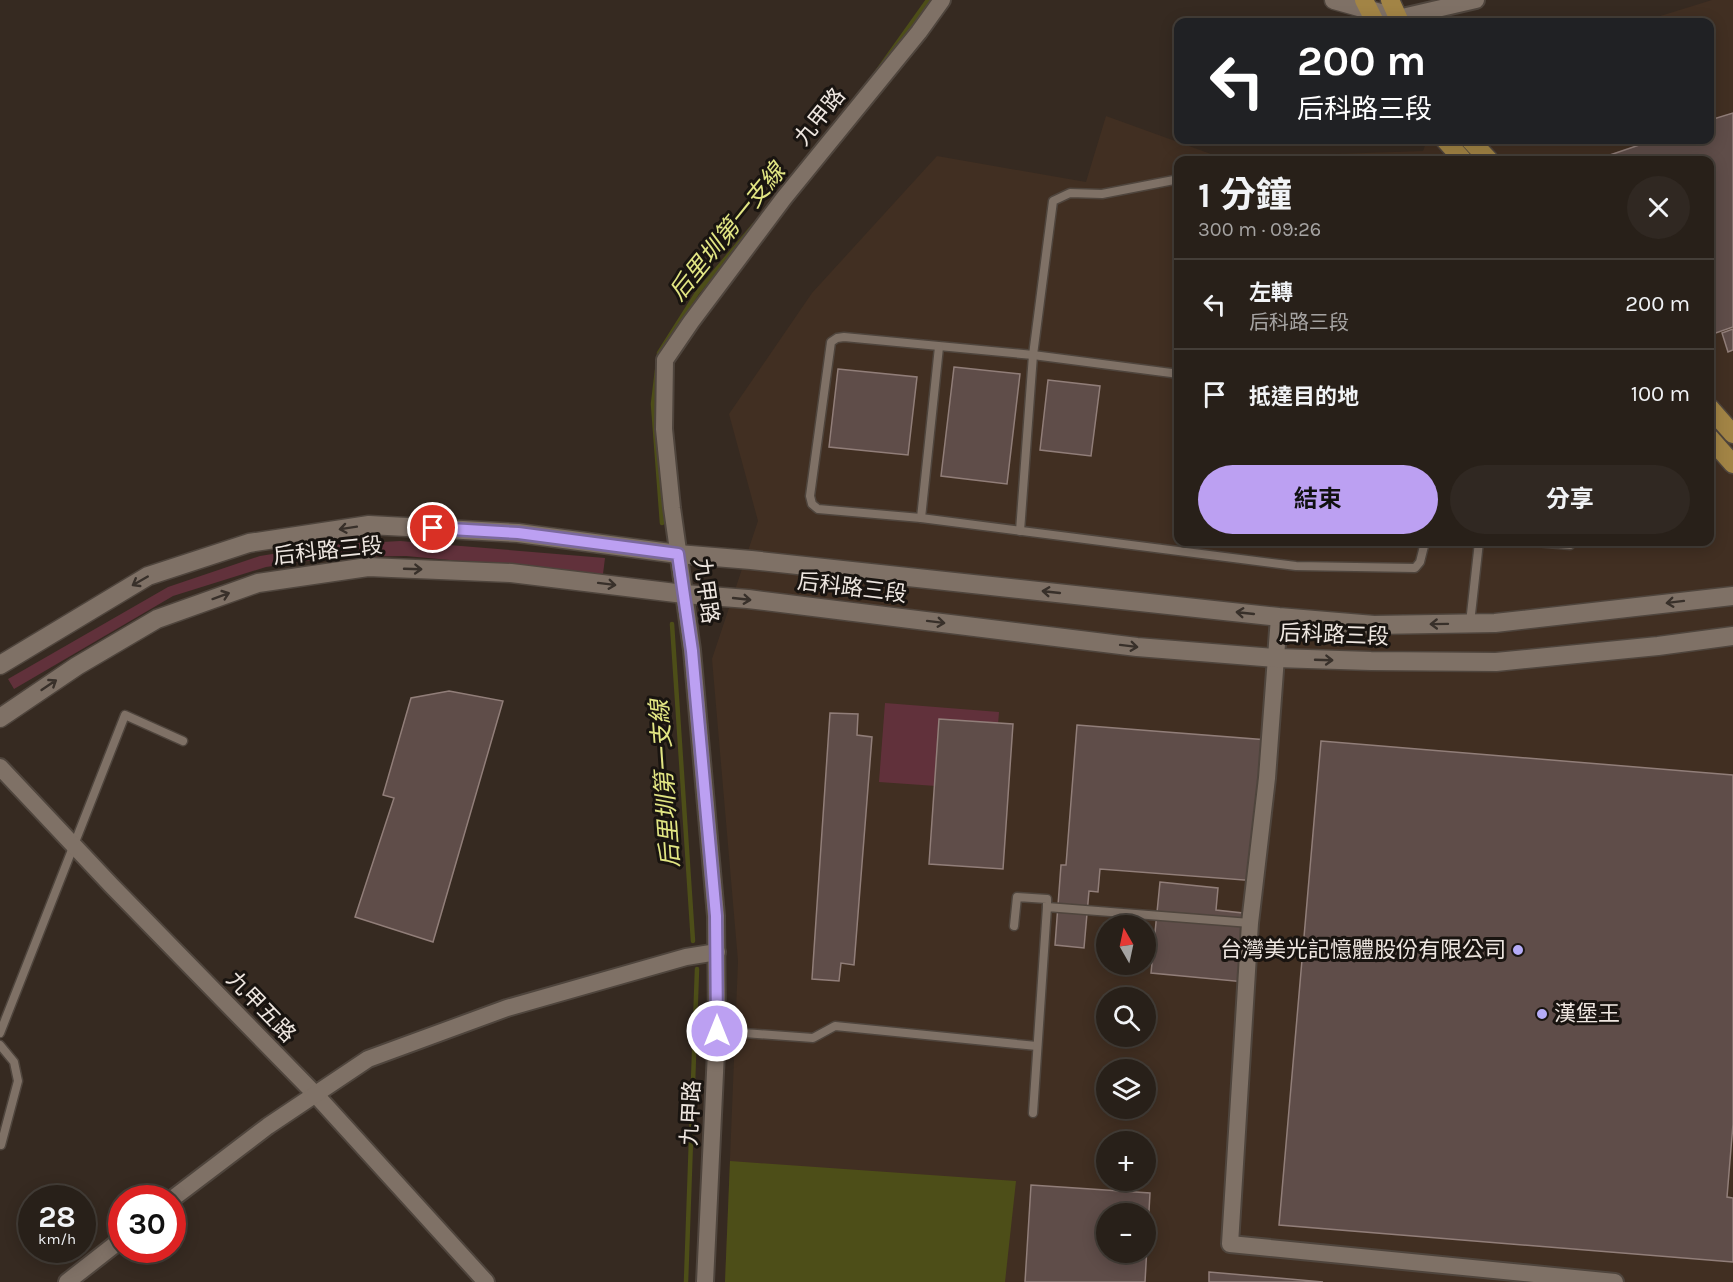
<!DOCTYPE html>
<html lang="zh-TW">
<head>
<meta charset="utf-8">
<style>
  body { margin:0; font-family:Karla,"Noto Sans TC",sans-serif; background:#302822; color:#f1f3f6; height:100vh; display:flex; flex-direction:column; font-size:22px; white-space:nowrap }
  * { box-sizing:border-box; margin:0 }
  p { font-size:20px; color:#a5a3a2 }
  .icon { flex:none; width:33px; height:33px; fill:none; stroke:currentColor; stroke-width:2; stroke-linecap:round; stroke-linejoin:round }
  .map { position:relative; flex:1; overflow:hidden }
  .panel { position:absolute; left:1174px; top:156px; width:540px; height:390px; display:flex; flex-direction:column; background:#282019; border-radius:12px; box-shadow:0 3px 15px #0003,0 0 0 2px #443e38 }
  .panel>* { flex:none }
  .hud { position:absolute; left:1174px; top:18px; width:540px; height:126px; border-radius:12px; box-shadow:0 3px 15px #0003,0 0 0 2px #443e38; background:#202124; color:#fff; overflow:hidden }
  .needle { width:39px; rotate:351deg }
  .tools { position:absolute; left:1096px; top:915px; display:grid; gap:12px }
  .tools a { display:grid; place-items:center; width:60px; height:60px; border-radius:50%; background:#282019; box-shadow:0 3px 15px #0003,0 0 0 2px #443e38; font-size:30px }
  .speed { position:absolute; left:18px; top:1185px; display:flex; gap:12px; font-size:30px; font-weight:700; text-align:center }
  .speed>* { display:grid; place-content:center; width:78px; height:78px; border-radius:50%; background:#282019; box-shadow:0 3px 15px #0003,0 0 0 2px #443e38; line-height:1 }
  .speed small { font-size:15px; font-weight:400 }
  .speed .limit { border:9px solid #d22; background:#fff; color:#111 }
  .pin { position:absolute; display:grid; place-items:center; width:51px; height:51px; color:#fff; margin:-26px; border:3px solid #fff; border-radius:50%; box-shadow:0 2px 6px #0007 }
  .me { position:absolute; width:66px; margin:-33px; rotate:0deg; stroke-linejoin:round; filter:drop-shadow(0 0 4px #0008) }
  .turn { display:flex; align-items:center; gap:21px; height:126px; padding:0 24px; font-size:27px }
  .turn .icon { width:78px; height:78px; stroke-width:2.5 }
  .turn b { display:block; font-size:42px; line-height:51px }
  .round { display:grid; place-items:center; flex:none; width:63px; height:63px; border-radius:32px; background:#302822 }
  .headline { display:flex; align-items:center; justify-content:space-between; height:102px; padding:0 24px }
  h1 { font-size:36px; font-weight:700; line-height:45px }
  .button { display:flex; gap:12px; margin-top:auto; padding:12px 24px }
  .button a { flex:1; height:69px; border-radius:36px; background:#bca0f2; color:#111; font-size:24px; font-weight:700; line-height:69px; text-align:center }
  .button a+a { background:#302822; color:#f1f3f6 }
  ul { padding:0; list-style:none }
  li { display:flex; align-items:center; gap:18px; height:90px; padding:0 24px; border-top:2px solid #443e38 }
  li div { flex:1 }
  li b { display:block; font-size:22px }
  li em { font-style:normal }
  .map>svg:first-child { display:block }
  .built { fill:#412f22; fill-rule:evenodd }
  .green { fill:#61313b }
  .water { fill:#4d4e18 }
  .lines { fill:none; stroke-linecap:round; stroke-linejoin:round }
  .stream { stroke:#4d4e18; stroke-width:4.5 }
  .building { fill:#5f4d49; stroke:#917e79; stroke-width:1.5; fill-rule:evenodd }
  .service-casing { stroke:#4f453d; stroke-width:11 }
  .minor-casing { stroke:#4f453d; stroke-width:20 }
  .tertiary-casing { stroke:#4f453d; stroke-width:21 }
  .primary-casing { stroke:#4f453d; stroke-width:21 }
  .service { stroke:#7f7166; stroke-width:8 }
  .minor { stroke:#7f7166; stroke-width:16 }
  .tertiary { stroke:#7f7166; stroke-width:18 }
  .primary { stroke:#a28445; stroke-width:18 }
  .oneway { stroke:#38302a }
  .route-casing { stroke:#7a689d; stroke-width:15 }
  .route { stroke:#bca0f2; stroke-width:10 }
  .poi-dot { fill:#b6acf8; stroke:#191410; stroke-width:2 }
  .labels { text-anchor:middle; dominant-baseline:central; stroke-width:6; stroke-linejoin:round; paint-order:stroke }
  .street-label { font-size:22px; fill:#eee6e0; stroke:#191410 }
  .poi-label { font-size:22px; fill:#eee6e0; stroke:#191410; text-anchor:end }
  .water-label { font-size:24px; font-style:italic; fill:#e2e683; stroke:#191410 }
</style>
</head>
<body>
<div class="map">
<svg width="1733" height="1282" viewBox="0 0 1733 1282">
  <rect width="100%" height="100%" fill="#362a21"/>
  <path class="built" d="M1712,0H1733V1282H725L738,961L712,659L758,521L729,414L812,293L937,156L1086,182L1106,116L1222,158L1423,151L1427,140H1710V22H1641ZM1179,160H1710V542H1179ZM1107,926H1146V964H1107ZM1107,998H1146V1036H1107ZM1107,1070H1146V1108H1107ZM1107,1142H1146V1180H1107ZM1107,1214H1146V1252H1107Z"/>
  <g class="green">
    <path d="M400,541L605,558L603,574L406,556L333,557L266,567L173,596L14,689L8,679L168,587L260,556L328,545Z"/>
    <path d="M885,703L999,712L993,790L879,782Z"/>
  </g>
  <path class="water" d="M730,1161L1016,1181L1005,1282H725Z"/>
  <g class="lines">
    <g class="stream">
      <path d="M876,73L928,0"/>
      <path d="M659,359V353L697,293L754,225"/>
      <path d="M657,370L653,404L662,523"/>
      <path d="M672,624L693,941"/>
      <path d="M686,1282L697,969"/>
    </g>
  </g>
  <g class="building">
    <path d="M1733,113V327L1710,335V160H1602L1601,158L1654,140H1710V120Z"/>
    <path d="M1733,329V350L1728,352L1722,333Z"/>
    <path d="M954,367L1020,374L1007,484L941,476Z"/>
    <path d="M838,369L917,377L908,455L829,447Z"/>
    <path d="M1048,380L1100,386L1091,456L1040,450Z"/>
    <path d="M449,691L503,701L433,942L355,917L394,798L383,795L411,698Z"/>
    <path d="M830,713L858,714L857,735L872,737L854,965L841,963L839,981L812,979Z"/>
    <path d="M939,719L1013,724L1003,869L929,864Z"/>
    <path d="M1077,725L1268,740L1257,881L1100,869L1098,892L1089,891L1084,948L1055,945L1061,865H1066Z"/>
    <path d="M1321,741L1733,775V1124L1727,1197L1733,1198V1262L1279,1225Z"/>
    <path d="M1160,882L1218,888L1216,910L1252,914L1245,982L1151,973Z"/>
    <path d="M1031,1185L1150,1193L1145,1282H1025ZM1107,1214H1146V1252H1107Z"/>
    <path d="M1209,1272L1323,1282H1209Z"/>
  </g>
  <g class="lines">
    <g class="service-casing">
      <g id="service">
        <path d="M1179,374L1033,355L844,337L837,338L831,342L810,496L812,504L818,509L921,518L1296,566L1415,568L1420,562L1425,542"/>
        <path d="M921,518L939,347"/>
        <path d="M1020,531L1033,355L1053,201L1070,193L1102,194L1179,179"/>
        <path d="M1536,542L1570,545"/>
        <path d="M1470,623L1479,542"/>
        <path d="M1014,926L1017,897L1047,899V907"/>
        <path d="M717,1031L813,1038L835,1026L1037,1046"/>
        <path d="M0,1033L125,715L183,741"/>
        <path d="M0,1045L14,1062L18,1081L1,1145"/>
        <path d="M1033,1113L1047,907L1250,923"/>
      </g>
    </g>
    <g class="minor-casing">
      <g id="minor">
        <path d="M1398,18L1476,0"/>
        <path d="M1279,617L1267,778L1250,923L1230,1244L1615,1282"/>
        <path d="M0,767L111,885L316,1095L486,1282"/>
        <path d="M172,1199L268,1126L368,1059L507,1008L686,957L717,952"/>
        <path d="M67,1282L122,1239"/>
        <path d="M705,1282L717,1031L716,916L692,650L672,508L664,429L665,360L691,322L784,198L919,32L942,0"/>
      </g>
    </g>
    <g class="tertiary-casing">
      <g id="tertiary">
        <path d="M1334,0L1398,18"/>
        <path d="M0,665L148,576L249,543L369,525L518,533L678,554L751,560L1279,617L1374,625L1495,623L1733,596"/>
        <path d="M0,718L77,666L157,619L258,583L368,567L511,573L684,594L748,599L1137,647L1276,658L1371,661L1496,662L1658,646L1733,636"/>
      </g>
    </g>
    <g class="primary-casing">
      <g id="primary">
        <path d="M1364,0L1375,22"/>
        <path d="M1390,0L1400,22"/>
        <path d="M1445,140L1463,160"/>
        <path d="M1470,140L1489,160"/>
        <path d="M1710,408L1733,434"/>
        <path d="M1710,438L1733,464"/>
      </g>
    </g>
    <use href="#service" class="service"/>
    <use href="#minor" class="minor"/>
    <use href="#tertiary" class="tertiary"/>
    <use href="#primary" class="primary"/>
  </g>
  <defs><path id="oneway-shaft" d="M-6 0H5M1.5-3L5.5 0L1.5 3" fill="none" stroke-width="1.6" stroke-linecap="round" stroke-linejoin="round" transform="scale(1.5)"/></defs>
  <g class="oneway">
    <use href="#oneway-shaft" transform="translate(348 528) rotate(171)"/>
    <use href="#oneway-shaft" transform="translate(413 569) rotate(2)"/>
    <use href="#oneway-shaft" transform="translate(140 581) rotate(150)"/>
    <use href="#oneway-shaft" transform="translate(607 584) rotate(7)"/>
    <use href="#oneway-shaft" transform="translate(1051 592) rotate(-174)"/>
    <use href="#oneway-shaft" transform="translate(221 596) rotate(-20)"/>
    <use href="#oneway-shaft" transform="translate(742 599) rotate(6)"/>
    <use href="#oneway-shaft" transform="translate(1675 602) rotate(173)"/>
    <use href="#oneway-shaft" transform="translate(1245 613) rotate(-174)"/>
    <use href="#oneway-shaft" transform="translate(936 622) rotate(7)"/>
    <use href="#oneway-shaft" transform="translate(1439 624) rotate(179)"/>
    <use href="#oneway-shaft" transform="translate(1129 646) rotate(7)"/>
    <use href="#oneway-shaft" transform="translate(1324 660) rotate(2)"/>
    <use href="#oneway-shaft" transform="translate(49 685) rotate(-34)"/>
  </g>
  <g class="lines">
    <g class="route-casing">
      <path id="route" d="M433,528L518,533L678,554L692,651L716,916L717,1031"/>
    </g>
    <use href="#route" class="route"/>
  </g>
  <g class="poi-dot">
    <circle cx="1518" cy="950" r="6"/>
    <circle cx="1542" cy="1014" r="6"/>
  </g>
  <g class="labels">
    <g class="street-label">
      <text transform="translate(820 117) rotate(-51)">九甲路</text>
      <text transform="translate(328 551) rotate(-6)">后科路三段</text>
      <text transform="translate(852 588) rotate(7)">后科路三段</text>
      <text transform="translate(706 591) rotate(82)">九甲路</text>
      <text transform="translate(1334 635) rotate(2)">后科路三段</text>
      <text transform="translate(261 1007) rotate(46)">九甲五路</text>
      <text transform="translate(691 1113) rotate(-87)">九甲路</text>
    </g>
    <g class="poi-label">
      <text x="1506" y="950">台灣美光記憶體股份有限公司</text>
      <text x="1554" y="1014" text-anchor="start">漢堡王</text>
    </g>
    <g class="water-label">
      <text transform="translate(727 232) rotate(-51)">后里圳第一支線</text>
      <text transform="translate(665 784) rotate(-94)">后里圳第一支線</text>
    </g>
  </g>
</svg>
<div class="tools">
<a><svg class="needle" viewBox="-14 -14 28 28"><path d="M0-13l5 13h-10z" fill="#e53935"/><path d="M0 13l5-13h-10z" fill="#a5a3a2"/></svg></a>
<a><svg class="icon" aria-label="search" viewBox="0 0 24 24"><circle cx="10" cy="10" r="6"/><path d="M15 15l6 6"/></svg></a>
<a><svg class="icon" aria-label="layers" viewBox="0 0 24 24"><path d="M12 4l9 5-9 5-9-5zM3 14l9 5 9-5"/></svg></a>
<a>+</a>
<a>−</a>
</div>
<div class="speed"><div>28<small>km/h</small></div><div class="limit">30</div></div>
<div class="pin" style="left:433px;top:528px;background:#d93025"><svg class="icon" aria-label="arrive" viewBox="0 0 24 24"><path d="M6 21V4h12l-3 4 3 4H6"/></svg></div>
<svg class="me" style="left:717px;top:1031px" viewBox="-20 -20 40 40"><circle r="17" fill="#bca0f2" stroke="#fff" stroke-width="3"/><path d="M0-11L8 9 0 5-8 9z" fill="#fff"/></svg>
<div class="hud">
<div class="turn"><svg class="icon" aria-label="left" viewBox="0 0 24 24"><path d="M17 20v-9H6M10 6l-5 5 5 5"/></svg><div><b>200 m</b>后科路三段</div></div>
</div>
<section class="panel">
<div class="headline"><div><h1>1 分鐘</h1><p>300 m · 09:26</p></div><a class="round"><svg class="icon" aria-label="close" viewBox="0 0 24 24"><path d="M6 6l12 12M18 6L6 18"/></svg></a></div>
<ul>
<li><svg class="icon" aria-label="left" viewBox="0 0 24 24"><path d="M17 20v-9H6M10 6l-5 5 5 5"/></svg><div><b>左轉</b><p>后科路三段</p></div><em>200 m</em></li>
<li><svg class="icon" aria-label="arrive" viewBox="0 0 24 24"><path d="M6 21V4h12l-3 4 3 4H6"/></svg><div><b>抵達目的地</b></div><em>100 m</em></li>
</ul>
<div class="button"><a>結束</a><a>分享</a></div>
</section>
</div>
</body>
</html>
